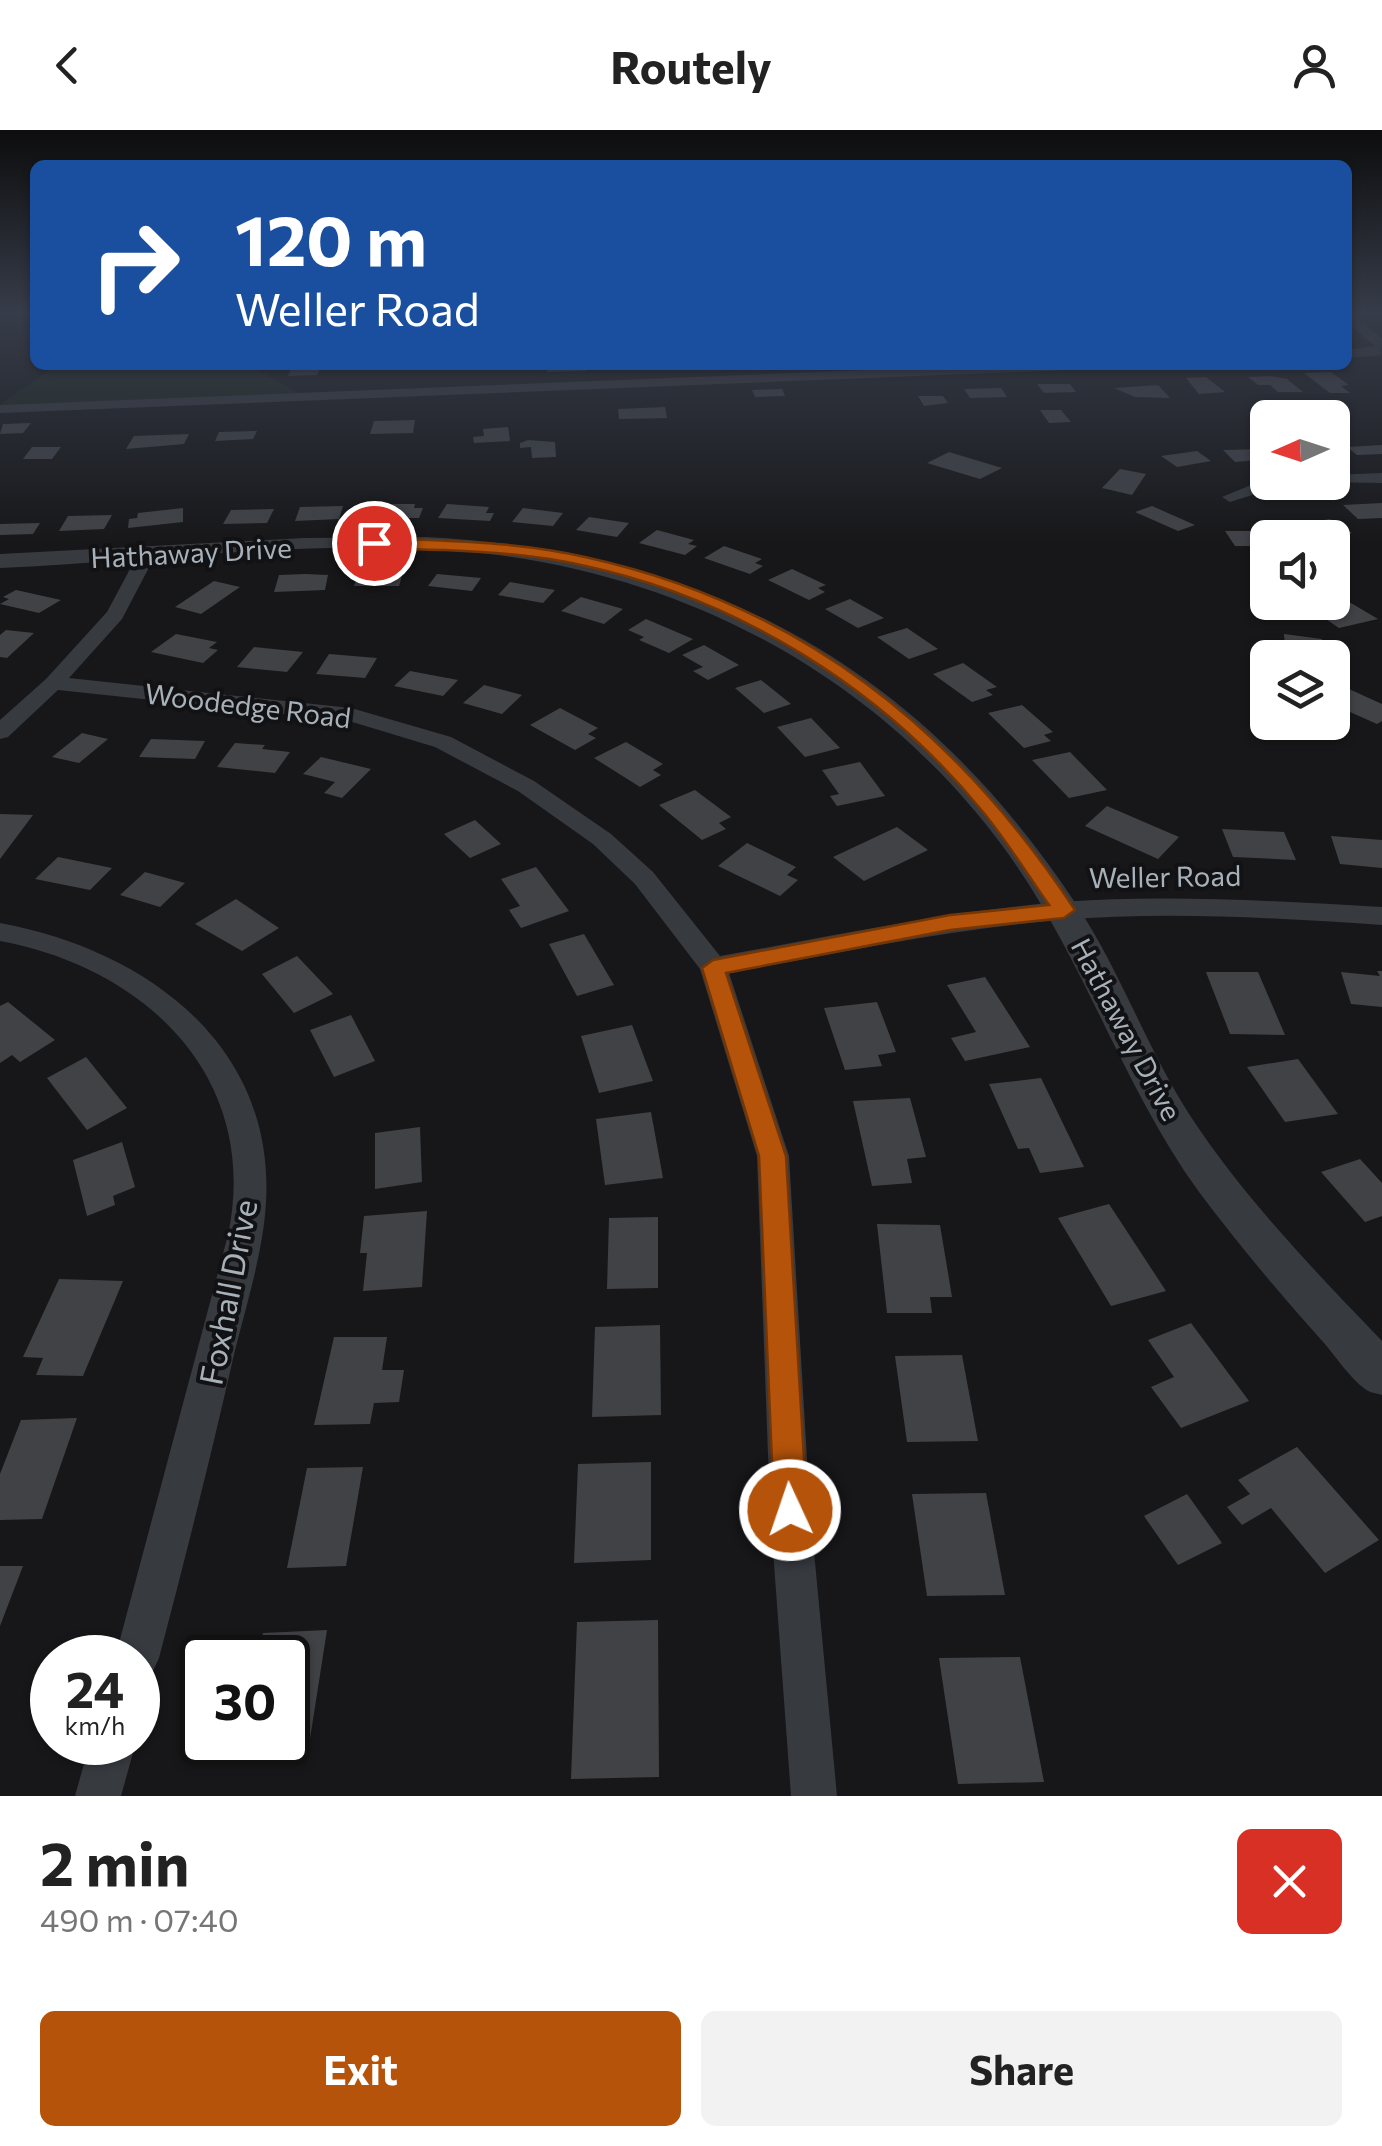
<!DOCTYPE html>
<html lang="en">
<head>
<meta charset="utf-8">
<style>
  body { margin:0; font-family:Commissioner,sans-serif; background:#f2f2f2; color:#222; height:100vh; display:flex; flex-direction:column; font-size:38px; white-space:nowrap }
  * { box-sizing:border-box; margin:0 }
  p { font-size:32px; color:#767676 }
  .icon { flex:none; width:55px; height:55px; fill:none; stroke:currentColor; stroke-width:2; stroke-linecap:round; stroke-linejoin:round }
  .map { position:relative; height:1666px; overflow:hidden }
  .panel { display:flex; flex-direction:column; background:#fff; flex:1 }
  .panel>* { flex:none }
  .banner { position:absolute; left:30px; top:30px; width:1322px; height:210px; border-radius:15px; box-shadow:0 2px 8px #0004; background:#1a4fa0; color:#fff; overflow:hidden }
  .needle { width:65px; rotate:267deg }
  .fabs { position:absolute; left:1250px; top:270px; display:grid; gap:20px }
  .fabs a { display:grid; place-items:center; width:100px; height:100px; border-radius:15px; background:#fff; box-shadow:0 2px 8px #0004; font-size:50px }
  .speed { position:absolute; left:30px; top:1505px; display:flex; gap:20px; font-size:50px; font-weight:700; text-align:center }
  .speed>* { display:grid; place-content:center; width:130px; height:130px; border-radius:50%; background:#fff; box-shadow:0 2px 8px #0004; line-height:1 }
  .speed small { font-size:25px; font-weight:400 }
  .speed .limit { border:5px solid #111; border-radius:15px; background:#fff; color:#111 }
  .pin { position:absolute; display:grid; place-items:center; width:85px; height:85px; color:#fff; margin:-42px; border:5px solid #fff; border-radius:50%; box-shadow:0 2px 10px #0007 }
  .me { position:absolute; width:110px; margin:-55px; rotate:357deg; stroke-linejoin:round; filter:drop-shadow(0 0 8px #0008) }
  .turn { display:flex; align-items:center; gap:35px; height:210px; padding:0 40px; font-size:45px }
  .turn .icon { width:130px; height:130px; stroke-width:2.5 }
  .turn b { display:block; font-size:70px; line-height:85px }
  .round { display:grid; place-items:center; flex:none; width:105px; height:105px; border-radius:15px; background:#f2f2f2 }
  .overview { display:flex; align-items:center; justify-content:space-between; height:170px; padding:0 40px }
  h1 { font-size:60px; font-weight:700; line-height:75px }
  .action { display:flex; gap:20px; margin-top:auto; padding:20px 40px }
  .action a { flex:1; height:115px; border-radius:15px; background:#b45309; color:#fff; font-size:40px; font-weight:700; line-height:115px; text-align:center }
  .action a+a { background:#f2f2f2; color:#222 }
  header { display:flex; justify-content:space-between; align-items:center; height:130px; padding:0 40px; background:#fff; font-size:45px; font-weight:700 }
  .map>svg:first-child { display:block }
  .green { fill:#1d251c }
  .building { fill:#404246 }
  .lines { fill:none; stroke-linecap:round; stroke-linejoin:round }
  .minor { fill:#373a3f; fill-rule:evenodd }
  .tertiary { fill:#373a3f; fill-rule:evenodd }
  .route { fill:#b45309; stroke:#753606; stroke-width:2.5 }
  .labels { text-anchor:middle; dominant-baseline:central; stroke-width:8; stroke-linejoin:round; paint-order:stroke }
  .street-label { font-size:28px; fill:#a7b1ba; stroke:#121214 }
  .near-street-label { font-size:32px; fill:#a7b1ba; stroke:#121214 }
</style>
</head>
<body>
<header><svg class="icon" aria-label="back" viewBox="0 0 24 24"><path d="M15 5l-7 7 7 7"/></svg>Routely<svg class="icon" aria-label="person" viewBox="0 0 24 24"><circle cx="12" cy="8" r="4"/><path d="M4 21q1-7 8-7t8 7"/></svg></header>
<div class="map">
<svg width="1382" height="1666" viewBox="0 0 1382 1666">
  <rect width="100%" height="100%" fill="#171719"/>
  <path class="green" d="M56,235H240L256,239L300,264L0,275Z"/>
  <g class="building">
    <path d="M547,235H586L587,241L547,242Z"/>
    <path d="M321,237L317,245L288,246L291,238Z"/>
    <path d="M1331,242L1349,255L1341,256L1350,263H1330L1304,243Z"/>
    <path d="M1271,246L1287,249L1303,262H1278L1270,255H1258L1248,247Z"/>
    <path d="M1206,247L1225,262L1199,264L1186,248Z"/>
    <path d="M1037,254H1070L1076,262L1044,263Z"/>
    <path d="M1158,255L1170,268L1135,267L1114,258Z"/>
    <path d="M1001,258L1007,267L970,268L964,259Z"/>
    <path d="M782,259L785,266L755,267L752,260Z"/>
    <path d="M918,266H943L948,273L924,276Z"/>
    <path d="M665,277L667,288L619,289L618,279Z"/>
    <path d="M1040,280H1061L1071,292L1049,293Z"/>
    <path d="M415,290L413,303L370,304L374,291Z"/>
    <path d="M31,293L23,303L0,304L3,294Z"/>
    <path d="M508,297L510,311L474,313L473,307L484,306L483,299Z"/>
    <path d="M257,301L253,309L215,311L219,302Z"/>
    <path d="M189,304L184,314L126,319L134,306Z"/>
    <path d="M528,310L555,312L556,327L532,328L531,317L520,318V313Z"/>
    <path d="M1382,315V324L1357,325L1347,317Z"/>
    <path d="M32,317H61L52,329H23Z"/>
    <path d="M1262,319L1268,329L1235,332L1223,320Z"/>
    <path d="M1197,321L1211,331L1177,337L1161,326Z"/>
    <path d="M949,322L1002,338L980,349L927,333Z"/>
    <path d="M1120,339L1146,344L1132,365L1102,358Z"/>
    <path d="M1382,373V388L1358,389L1343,375Z"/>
    <path d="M373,374H415L414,378H423L419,388H368Z"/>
    <path d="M447,374L489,377L486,383H494L490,391L438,388Z"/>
    <path d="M343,376L339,389L295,391L300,377Z"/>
    <path d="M1152,376L1195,395L1178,401L1135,382Z"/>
    <path d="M183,378V392L128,398L129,389L137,388L138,383Z"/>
    <path d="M523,378L563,383L553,396L512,392Z"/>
    <path d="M274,379L267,393L223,394L231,380Z"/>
    <path d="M112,385L104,399L59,401L68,386Z"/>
    <path d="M589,387L629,393L617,407L576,400Z"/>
    <path d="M1330,389L1352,403L1314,408L1294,395Z"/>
    <path d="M40,393L33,404L0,405V394Z"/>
    <path d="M657,400L694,410L688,414L697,416L685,425L639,413Z"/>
    <path d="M1225,401H1268L1273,408H1268V416H1235Z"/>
    <path d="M724,416L762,429L755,433L763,436L750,444L704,428Z"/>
    <path d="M792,439L826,455L818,458L825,462L809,470L768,450Z"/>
    <path d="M358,443H403L399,456H354Z"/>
    <path d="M437,444L481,448L472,461L428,456Z"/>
    <path d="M279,445L305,444L328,445L325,460L274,462Z"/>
    <path d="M214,451L240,457L201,484L175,477Z"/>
    <path d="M510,452L555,460L543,473L498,465Z"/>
    <path d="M16,460L61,470L39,483L0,474L9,469L3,467Z"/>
    <path d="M581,467L623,479L604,494L561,481Z"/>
    <path d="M850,469L884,488L858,498L825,479Z"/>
    <path d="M1351,473L1378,489L1339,498L1314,481Z"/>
    <path d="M646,489L693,509L669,523L639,510L644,507L628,500Z"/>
    <path d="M907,498L938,519L909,529L877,507Z"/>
    <path d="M6,500L34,503L7,528L0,527V505Z"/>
    <path d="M176,504L217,512L209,518L218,520L203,533L151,522Z"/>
    <path d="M1284,504L1322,509L1324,528H1286Z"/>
    <path d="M704,515L739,535L708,550L693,541L703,537L682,525Z"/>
    <path d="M254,517L303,522L287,542L237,537Z"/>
    <path d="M329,524L377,528L365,548L316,544Z"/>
    <path d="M963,533L997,557L986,560L993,565L972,572L933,544Z"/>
    <path d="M410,541L458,550L443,566L394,556Z"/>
    <path d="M761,550L791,574L764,583L735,558Z"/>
    <path d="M1338,554L1382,574V591L1377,594L1332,574V558Z"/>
    <path d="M484,555L522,565L502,584L463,573Z"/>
    <path d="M1022,575L1053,602L1044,605L1051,611L1024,618L988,583Z"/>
    <path d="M560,578L598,598L588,604L596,608L575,620L530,595Z"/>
    <path d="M811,588L840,618L805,627L777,597Z"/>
    <path d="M82,603L108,609L79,633L52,627Z"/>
    <path d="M151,609L205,611L195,629L139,627Z"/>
    <path d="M626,612L663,634L653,640L661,645L640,657L594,628Z"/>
    <path d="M235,613L265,615L262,619L290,622L275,643L217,637Z"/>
    <path d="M1070,622L1107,660L1069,668L1032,630Z"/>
    <path d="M321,627L371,639L342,668L324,663L335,652L303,644Z"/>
    <path d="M860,632L885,666L837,676L830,666L839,664L822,640Z"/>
    <path d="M695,660L731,687L719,693L726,699L702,710L659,675Z"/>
    <path d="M1107,676L1179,707L1158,729L1085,696Z"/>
    <path d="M0,684L33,685L0,729Z"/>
    <path d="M475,690L501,714L470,728L444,704Z"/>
    <path d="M897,697L928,720L864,751L833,727Z"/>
    <path d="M1222,699L1284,702L1296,730L1233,727Z"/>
    <path d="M1331,706L1382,710V738L1340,734Z"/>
    <path d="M747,713L796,737L787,745L798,750L780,766L718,736Z"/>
    <path d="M58,727L112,738L90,760L35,749Z"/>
    <path d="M536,737L569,781L521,798L509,780L520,776L501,749Z"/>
    <path d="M145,742L185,753L160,777L120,765Z"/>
    <path d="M236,769L279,798L242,821L195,794Z"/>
    <path d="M584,804L614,855L577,866L549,814Z"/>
    <path d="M297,826L333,864L294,883L262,844Z"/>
    <path d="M1377,841H1382V877L1351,874L1341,842L1380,846Z"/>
    <path d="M1206,842H1258L1285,905L1230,904Z"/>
    <path d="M985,847L1030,917L965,931L951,908L976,902L947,855Z"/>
    <path d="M8,872L55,910L20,932L12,925L0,933V876Z"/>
    <path d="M877,872L896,922L878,925L882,936L845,940L824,878Z"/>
    <path d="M351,885L375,931L334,947L310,900Z"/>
    <path d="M632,895L653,951L599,963L581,906Z"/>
    <path d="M86,927L127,978L87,1000L47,948Z"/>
    <path d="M1298,929L1338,984L1285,992L1247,937Z"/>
    <path d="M1041,948L1084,1037L1040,1043L1029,1018L1018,1019L989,954Z"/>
    <path d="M910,968L926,1027L907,1029L912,1053L872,1056L853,971Z"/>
    <path d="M651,982L663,1048L605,1055L596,989Z"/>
    <path d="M420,997L422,1052L375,1059V1003Z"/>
    <path d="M122,1012L135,1057L113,1066L115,1075L87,1086L73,1030Z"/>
    <path d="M1360,1029L1382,1053V1086L1365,1092L1321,1042Z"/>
    <path d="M1109,1074L1166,1161L1111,1176L1058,1088Z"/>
    <path d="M427,1081L422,1157L363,1161L367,1123H360L364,1086Z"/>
    <path d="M658,1087V1158L607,1159L609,1088Z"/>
    <path d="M877,1094L940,1095L952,1167H930L932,1183H887Z"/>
    <path d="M59,1149L123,1151L83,1246L36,1245L43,1228L23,1227Z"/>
    <path d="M1191,1193L1249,1271L1181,1298L1151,1257L1174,1247L1148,1210Z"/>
    <path d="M660,1195L661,1285L592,1287L595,1197Z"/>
    <path d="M334,1207H387L382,1240H404L399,1272L374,1273L370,1294L314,1295Z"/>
    <path d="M962,1225L978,1311L907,1312L895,1226Z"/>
    <path d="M77,1288L42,1389L0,1390V1344L21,1290Z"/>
    <path d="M1297,1317L1379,1410L1325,1443L1271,1378L1242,1395L1227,1377L1250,1364L1238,1350Z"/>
    <path d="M651,1332V1430L574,1433L578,1334Z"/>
    <path d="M363,1337L346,1436L287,1438L307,1338Z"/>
    <path d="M986,1363L1005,1465L927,1466L912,1364Z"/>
    <path d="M1187,1364L1222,1413L1178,1435L1144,1386Z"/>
    <path d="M0,1436H23L0,1496Z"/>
    <path d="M658,1490L659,1647L571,1649L577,1492Z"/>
    <path d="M327,1500L307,1628L239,1631L242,1612H288V1528H259L263,1503Z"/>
    <path d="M1020,1527L1044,1652L958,1654L939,1528Z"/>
  </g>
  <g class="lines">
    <g class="minor">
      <path d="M1348,183L1382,208L1381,225L1348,228V220L1375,216L1348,193Z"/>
      <path d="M990,235H1101L1094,239L0,283V275Z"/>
      <path d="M1382,343V353L1325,352H1332V345Z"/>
      <path d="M1268,348V352H1293L1230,372L1222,367Z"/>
      <path d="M146,421L155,426L122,489L69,548L351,578L451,607L534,651L611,704L653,742L720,826C833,806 946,782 1060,772C1167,764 1275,771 1382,777V795C1275,788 1168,781 1061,790C949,799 839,823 729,843L789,1026L810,1379L837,1666H791L770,1379L757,1026L700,839L635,754L593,714L518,661L435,617L349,591L58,560L8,607L0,609V590L46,549L107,482L137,426Z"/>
      <path d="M0,793C142,819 275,912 266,1072C263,1128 242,1187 230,1242C208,1338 184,1433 159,1528L152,1543L138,1549V1528H115L228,1105C261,948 146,838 0,811Z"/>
      <path d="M90,1612H136L121,1666H75Z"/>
    </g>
    <path class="tertiary" d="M426,407C709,421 919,536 1076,774C1121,842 1147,919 1191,987C1245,1069 1314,1140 1382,1211V1265C1376,1263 1370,1263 1365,1259C1350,1248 1336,1227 1324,1213C1280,1164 1238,1114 1199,1062C1120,953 1082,822 1001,714C878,549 693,448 489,424C330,406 160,431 0,438V424L304,408Z"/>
  </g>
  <linearGradient id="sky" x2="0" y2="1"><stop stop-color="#0d0d0e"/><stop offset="0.44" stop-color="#363c49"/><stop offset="1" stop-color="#363c49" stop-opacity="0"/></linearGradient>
  <rect width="1382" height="415" fill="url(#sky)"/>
  <path class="route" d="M374,408C444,411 516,411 585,427C799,474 956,599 1075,780L1064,788L950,800L726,843L786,1026L807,1380L802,1391L790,1396L779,1391L774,1380L759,1026L702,838L713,830L950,785L1049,775C1027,744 1007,711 983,682C882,558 737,468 581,435C537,425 490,422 445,420C420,419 393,420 369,416L367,413Z"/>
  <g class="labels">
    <g class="street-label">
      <text transform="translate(191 422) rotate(-3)">Hathaway Drive</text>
      <text transform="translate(248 575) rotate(7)">Woodedge Road</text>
      <text transform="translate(1165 746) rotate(-1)">Weller Road</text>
      <text transform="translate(1127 899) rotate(62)">Hathaway Drive</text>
    </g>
    <g class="near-street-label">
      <text transform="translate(227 1162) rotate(-79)">Foxhall Drive</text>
    </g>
  </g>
</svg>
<div class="fabs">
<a><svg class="needle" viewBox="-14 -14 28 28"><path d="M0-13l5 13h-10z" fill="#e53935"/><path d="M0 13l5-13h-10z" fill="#767676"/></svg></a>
<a><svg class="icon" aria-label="sound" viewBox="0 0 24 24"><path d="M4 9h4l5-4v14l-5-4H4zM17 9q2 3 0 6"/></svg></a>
<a><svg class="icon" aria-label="layers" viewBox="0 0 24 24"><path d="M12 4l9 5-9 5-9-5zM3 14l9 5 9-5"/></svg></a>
</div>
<div class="speed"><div>24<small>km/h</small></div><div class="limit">30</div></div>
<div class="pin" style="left:374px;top:413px;background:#d93025"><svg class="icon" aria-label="arrive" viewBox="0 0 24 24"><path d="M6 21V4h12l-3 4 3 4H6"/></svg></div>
<svg class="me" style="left:790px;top:1380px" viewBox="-20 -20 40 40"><circle r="17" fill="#b45309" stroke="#fff" stroke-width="3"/><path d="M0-11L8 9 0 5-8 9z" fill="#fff"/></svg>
<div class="banner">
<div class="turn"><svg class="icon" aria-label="right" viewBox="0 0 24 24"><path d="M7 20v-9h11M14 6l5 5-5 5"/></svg><div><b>120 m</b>Weller Road</div></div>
</div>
</div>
<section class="panel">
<div class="overview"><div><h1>2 min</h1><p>490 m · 07:40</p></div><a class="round" style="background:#d93025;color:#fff"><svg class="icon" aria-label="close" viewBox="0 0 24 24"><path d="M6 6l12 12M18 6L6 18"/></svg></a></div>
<div class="action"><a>Exit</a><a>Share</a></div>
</section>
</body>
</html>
